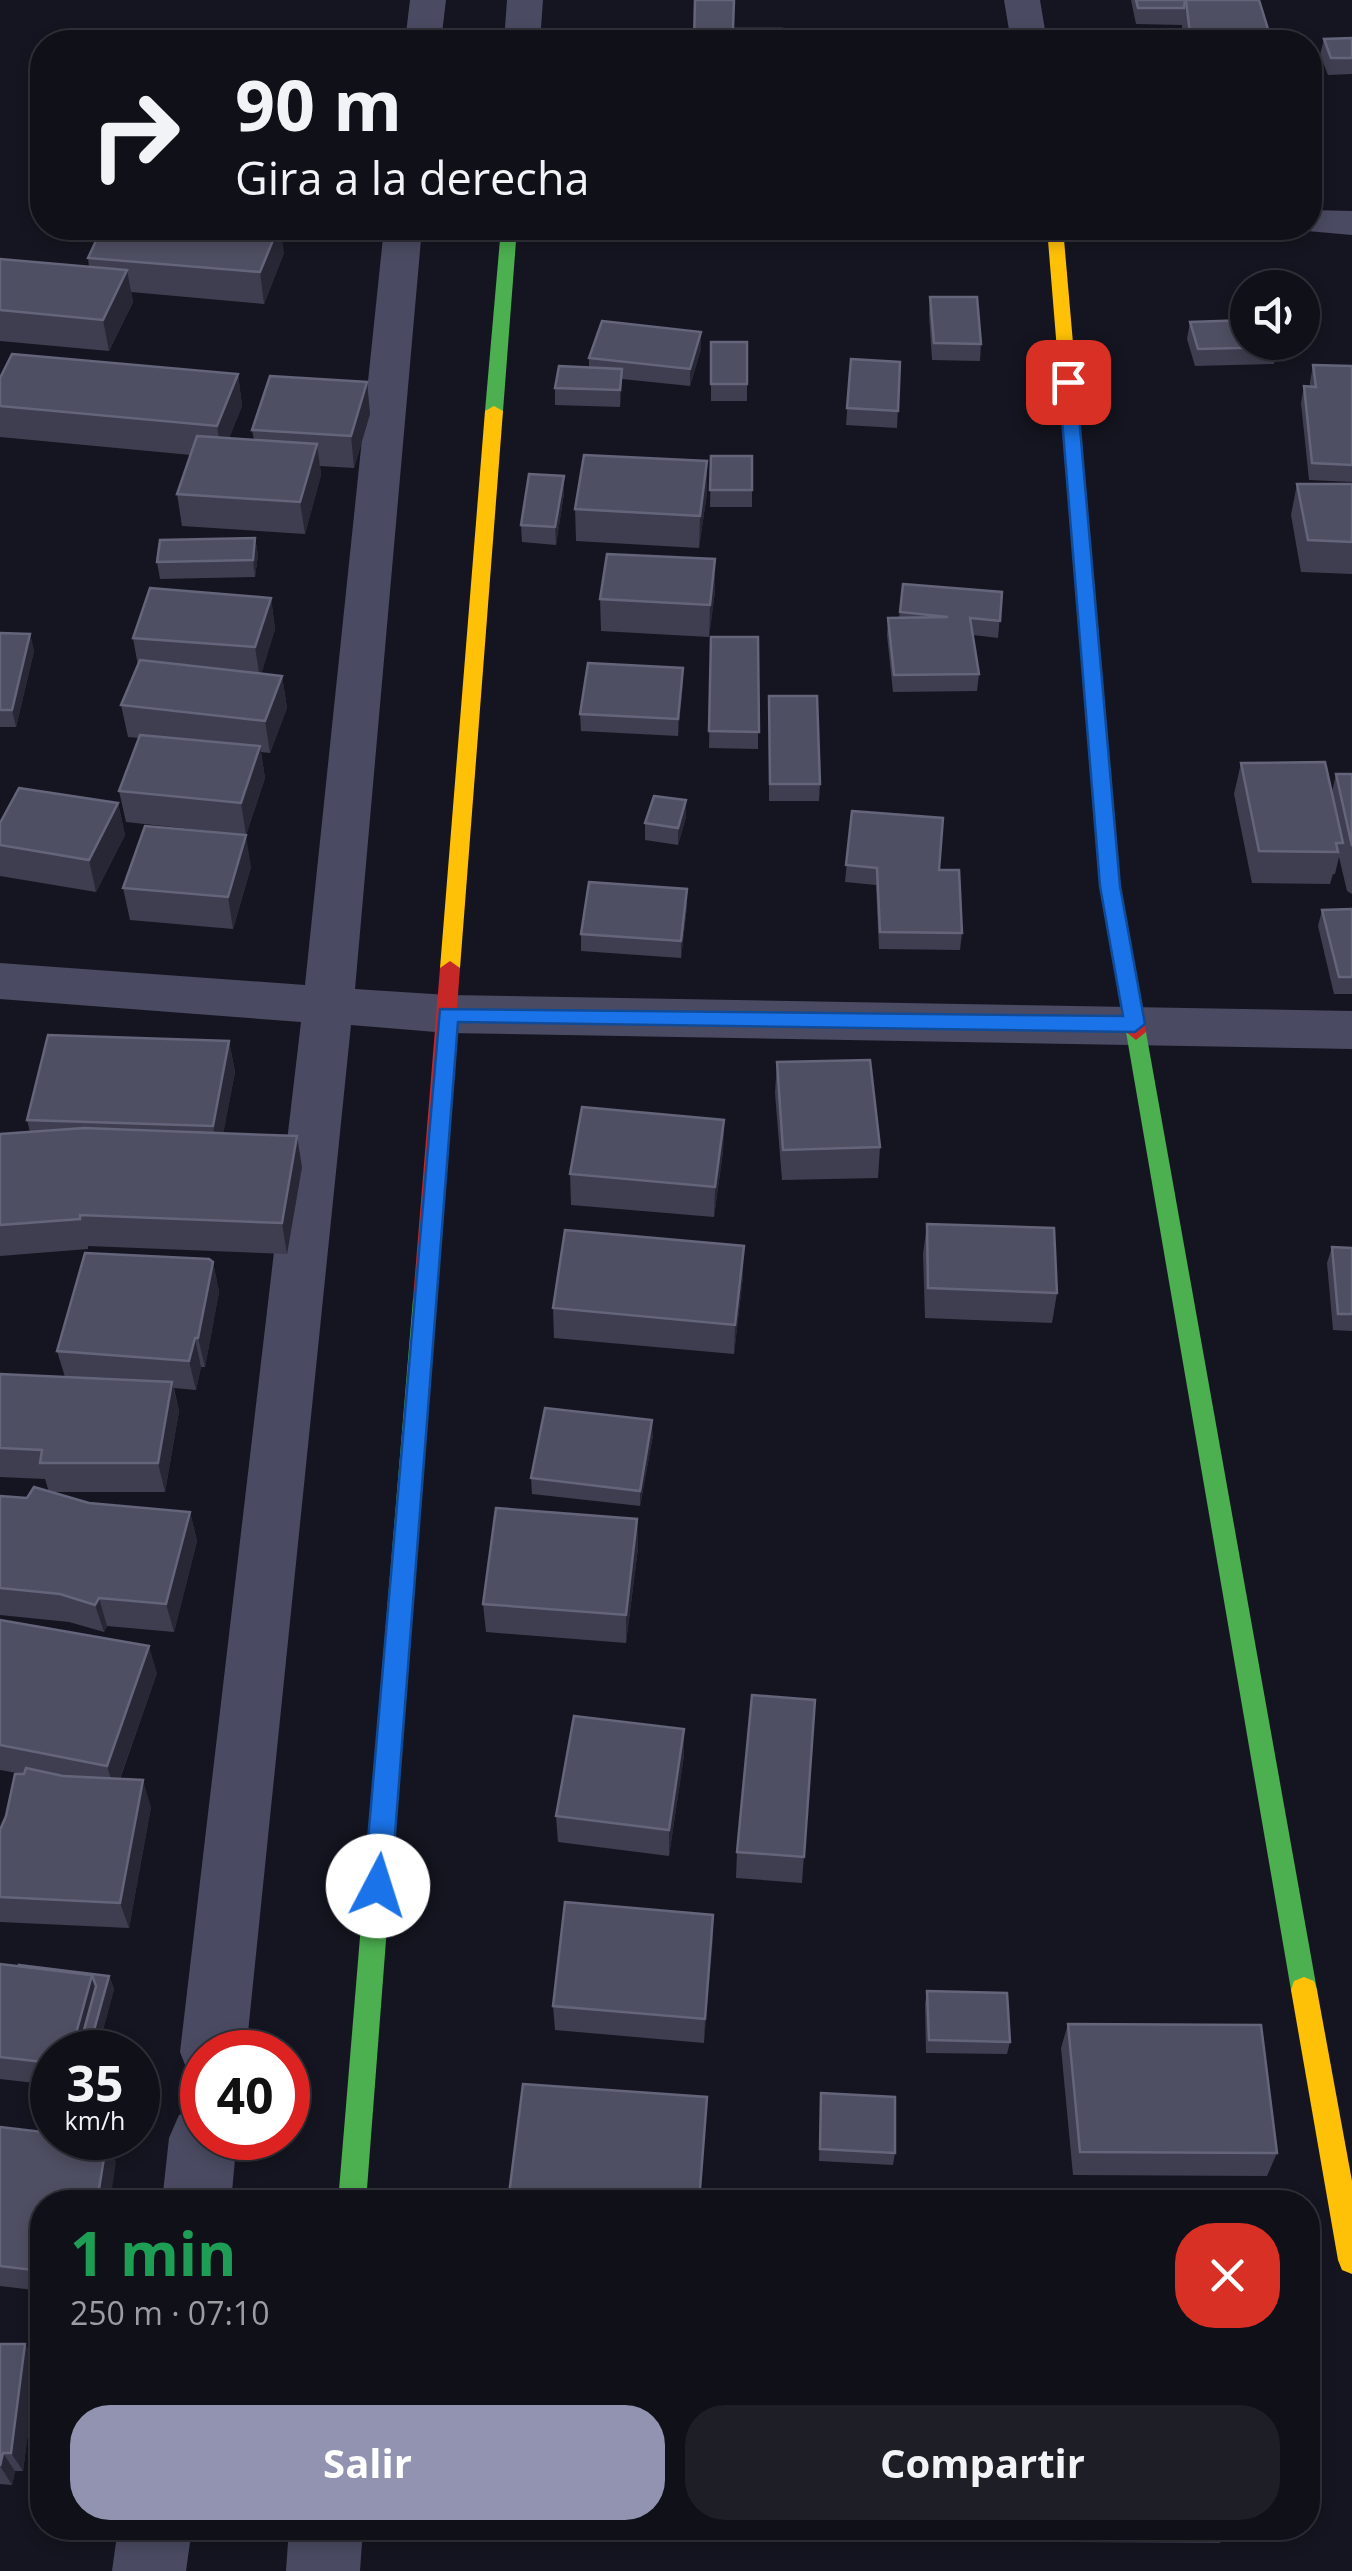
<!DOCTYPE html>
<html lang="es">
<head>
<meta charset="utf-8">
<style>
  body { margin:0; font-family:"Open Sans",sans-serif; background:#1e1e26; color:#f1f3f6; height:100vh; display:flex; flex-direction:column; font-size:38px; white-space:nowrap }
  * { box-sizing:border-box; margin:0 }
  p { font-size:32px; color:#9c9da2 }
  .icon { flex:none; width:55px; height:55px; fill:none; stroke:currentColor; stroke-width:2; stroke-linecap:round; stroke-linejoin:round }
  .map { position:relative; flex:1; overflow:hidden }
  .side { position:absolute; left:30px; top:2190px; width:1290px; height:350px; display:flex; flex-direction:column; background:#101019; border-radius:40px; box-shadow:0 5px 15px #0003,0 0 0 2px #303038 }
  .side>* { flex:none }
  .top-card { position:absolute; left:30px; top:30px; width:1292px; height:210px; border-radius:40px; box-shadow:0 5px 15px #0003,0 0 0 2px #303038; background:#101019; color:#f1f3f6; overflow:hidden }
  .tools { position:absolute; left:1230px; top:270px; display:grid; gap:20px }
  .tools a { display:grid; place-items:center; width:90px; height:90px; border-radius:50%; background:#101019; box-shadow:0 5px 15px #0003,0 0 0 2px #303038; font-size:50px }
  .speed { position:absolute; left:30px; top:2030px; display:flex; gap:20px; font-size:50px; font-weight:700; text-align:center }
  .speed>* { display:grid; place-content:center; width:130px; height:130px; border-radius:50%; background:#101019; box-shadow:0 5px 15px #0003,0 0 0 2px #303038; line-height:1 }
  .speed small { font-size:25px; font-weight:400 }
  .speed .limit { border:15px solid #d22; background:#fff; color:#111 }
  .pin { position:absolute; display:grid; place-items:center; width:85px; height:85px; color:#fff; margin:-42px; border-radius:20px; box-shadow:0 5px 15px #0006 }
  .me { position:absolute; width:110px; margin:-55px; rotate:5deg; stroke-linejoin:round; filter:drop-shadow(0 0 8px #0008) }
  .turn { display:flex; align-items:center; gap:35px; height:210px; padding:0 40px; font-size:45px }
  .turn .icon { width:130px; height:130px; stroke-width:2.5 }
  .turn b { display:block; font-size:70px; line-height:85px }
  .round { display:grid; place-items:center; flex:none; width:105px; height:105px; border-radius:40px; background:#1e1e26 }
  .summary { display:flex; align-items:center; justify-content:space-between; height:170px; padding:0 40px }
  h1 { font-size:60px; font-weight:700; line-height:75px; color:#1e9e55 }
  .primary-button { display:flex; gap:20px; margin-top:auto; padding:20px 40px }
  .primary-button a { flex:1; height:115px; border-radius:40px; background:#9292b1; color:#fff; font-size:40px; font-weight:700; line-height:115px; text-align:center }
  .primary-button a+a { background:#1e1e26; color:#f1f3f6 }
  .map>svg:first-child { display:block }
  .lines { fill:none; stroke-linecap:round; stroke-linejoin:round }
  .street { fill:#4a4b62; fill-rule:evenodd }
  .fast { fill:#4caf50; fill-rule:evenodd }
  .slow { fill:#ffc107; fill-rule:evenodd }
  .jam { fill:#c62828; fill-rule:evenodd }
  .wall { fill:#3e3e50 }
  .shaded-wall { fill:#272735 }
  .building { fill:#4f4f63; stroke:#64647b; stroke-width:2.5 }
  .route { fill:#1a73e8; stroke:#114b97; stroke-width:2.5 }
</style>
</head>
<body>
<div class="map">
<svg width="1352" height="2571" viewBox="0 0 1352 2571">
  <rect width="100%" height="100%" fill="#151521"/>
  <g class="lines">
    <g class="street">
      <path d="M410,0H446L441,42H405Z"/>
      <path d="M507,0H543L540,42H504Z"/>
      <path d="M1004,0H1040L1047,42H1011Z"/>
      <path d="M1310,210L1352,211V235L1296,230L1294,228H1310Z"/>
      <path d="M384,228H422L355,989L448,995L1352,1011V1049L448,1033L351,1025L246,2052H202V2080L189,2075L180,2052L301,1022L0,999V963L305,985Z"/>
      <path d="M202,2105V2138H237L231,2202H162L169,2138L179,2115Z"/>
      <path d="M118,2528H192L186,2571H112Z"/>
      <path d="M289,2528H363L360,2571H286Z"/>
    </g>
    <g class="fast">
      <path d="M501,228H517L503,411L494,416L485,411Z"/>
      <path d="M1136,1024L1146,1032L1317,1990L1314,1999L1304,2003L1294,1999L1291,1990L1126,1032Z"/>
      <path d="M424,1290L432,1293L435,1299L366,2202H338L413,1299L416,1293Z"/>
    </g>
    <g class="slow">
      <path d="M1047,228H1063L1097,619L1088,625L1079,619Z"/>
      <path d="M494,406L503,411L460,968L450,975L440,968L485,411Z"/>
      <path d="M1304,1977L1314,1981L1317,1990L1352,2181V2274L1342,2270L1338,2260L1291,1990L1294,1981Z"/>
    </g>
    <g class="jam">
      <path d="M1088,613L1097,619L1120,886L1146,1032L1136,1040L1126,1032L1100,886L1079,619Z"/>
      <path d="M450,961L460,968L435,1299L432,1305H416L413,1299L440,968Z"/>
    </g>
  </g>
  <g class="wall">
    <path d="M1131,0H1259L1272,42H1183L1182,25L1136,24Z"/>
    <path d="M1352,38V74L1328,75L1320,55L1324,39Z"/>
    <path d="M284,253L264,304L131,292L133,302L109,351L0,341V259L89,267L88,258Z"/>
    <path d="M930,297L981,344L980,361L932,360L929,314Z"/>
    <path d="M1190,322L1278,347L1274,364L1195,366L1187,339Z"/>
    <path d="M701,332V349L690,386L622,379L620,407L555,405V388L589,367V358Z"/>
    <rect x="711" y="342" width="36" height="59"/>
    <path d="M851,359L900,362L897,428L846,425Z"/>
    <path d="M1313,365L1352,366V482L1309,480L1301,403L1304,386L1310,387V382Z"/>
    <path d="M238,374L242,406L229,438L254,440L252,430L367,382L370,414L354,468L320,466L321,475L305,534L182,526L177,494L191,455L0,437V378Z"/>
    <path d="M711,456H752V507H710Z"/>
    <path d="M707,461V493L699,548L576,541L575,509Z"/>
    <path d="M1297,484H1352V574L1301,572L1291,515Z"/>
    <path d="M564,493L556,545L522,542L521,525Z"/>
    <path d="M255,538L258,555L255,577L160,579L157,562Z"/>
    <path d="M715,559V591L709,637L601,631L600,599Z"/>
    <path d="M903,584L1002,592L998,638L973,635L979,674L977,691L893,692L887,635L888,618H899Z"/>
    <path d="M271,598L275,629L261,674L282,676L287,708L270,753L261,752L265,778L246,835L126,822L119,791L139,738L128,737L121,705L138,666L133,638Z"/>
    <path d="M0,633L30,634L34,651L16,727H0Z"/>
    <path d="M711,637H758V749L709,748Z"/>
    <path d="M683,668L678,736L581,731L580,714Z"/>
    <path d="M769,696L820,784L819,801H769Z"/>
    <path d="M1241,763L1332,792L1336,774H1352V894L1347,891L1339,857L1335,874H1333L1330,884L1252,883L1234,794Z"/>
    <path d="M686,800V817L678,845L645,840V823Z"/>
    <path d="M118,803L125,835L96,892L0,876V823Z"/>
    <path d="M852,811L939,870L962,933L960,950L879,949L876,885L845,882Z"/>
    <path d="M251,867L233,929L130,920L123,888Z"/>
    <path d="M687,906L681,958L581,951V934Z"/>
    <path d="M1352,909V994H1334L1318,926L1322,910Z"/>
    <path d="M229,1041L235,1072L223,1134L302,1167L287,1254L88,1246V1249L0,1256V1134L30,1132L27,1120Z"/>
    <path d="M777,1062L880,1147L878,1178L782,1180L775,1093Z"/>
    <path d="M724,1120L723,1151L714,1217L571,1205L570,1174Z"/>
    <path d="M927,1224L1057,1293L1052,1323L925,1318L923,1254Z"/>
    <path d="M1332,1247L1352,1248V1331L1333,1330L1327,1263Z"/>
    <path d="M213,1262L219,1292L205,1367H201L196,1390L174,1388L179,1411L165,1492H49L89,1503L190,1512L197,1541L174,1632L107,1626L104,1632L69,1622L0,1615V1496L27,1498L49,1492L45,1479L0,1477V1374L65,1377L57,1351Z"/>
    <path d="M743,1276L734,1354L554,1338L553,1308Z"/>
    <path d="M653,1435L640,1506L532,1494L531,1478Z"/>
    <path d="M637,1519L638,1548L626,1643L486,1632L483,1604Z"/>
    <path d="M0,1620L157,1673L120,1779L151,1807L129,1928L0,1922V1830L23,1774L0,1770Z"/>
    <path d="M815,1700L802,1883L736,1878L737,1852Z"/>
    <path d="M684,1755L669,1856L558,1842L556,1816Z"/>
    <path d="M713,1915L704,2043L555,2030L553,2006Z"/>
    <path d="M0,1964L109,1976L114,1989L97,2052H52V2085L0,2079Z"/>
    <path d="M927,1991L1010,2042L1007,2054L926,2053L925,2004Z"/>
    <path d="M1068,2024L1277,2153L1267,2176L1073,2175L1061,2048Z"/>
    <path d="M821,2093L895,2153L893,2165L819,2161Z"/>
    <path d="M0,2127L116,2162L42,2202V2291L0,2286Z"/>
    <path d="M0,2344H25L37,2364L23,2471H15L12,2485L0,2484Z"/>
    <path d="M1067,2528H1229L1220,2543L1068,2542Z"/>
  </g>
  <g class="shaded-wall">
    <path d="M278,228H281L284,253L264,304L260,272Z"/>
    <path d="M127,270L133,302L109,351L103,320Z"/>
    <path d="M701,332V349L690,386V369Z"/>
    <path d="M622,369V386L620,407V390Z"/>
    <path d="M238,374L242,406L222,457L217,426Z"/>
    <path d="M367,382L370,414L354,468L351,436Z"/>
    <path d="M317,444L321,475L305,534L300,502Z"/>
    <path d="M707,461V493L699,548L700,516Z"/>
    <path d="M564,476V493L556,545L555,527Z"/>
    <path d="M255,538L258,555L255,577L253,560Z"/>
    <path d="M715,559V591L709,637L710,605Z"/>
    <path d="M271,598L275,629L260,679L255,647Z"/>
    <path d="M30,634L34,651L16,727L12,710Z"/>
    <path d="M683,668V685L678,736V719Z"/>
    <path d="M282,676L287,708L270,753L265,721Z"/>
    <path d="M260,746L265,778L246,835L241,803Z"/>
    <path d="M686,800V817L678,845V828Z"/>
    <path d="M118,803L125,835L96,892L89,860Z"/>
    <path d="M246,835L251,867L233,929L228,897Z"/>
    <path d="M687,889V906L681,958V941Z"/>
    <path d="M229,1041L235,1072L219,1156L213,1126Z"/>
    <path d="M724,1120L723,1151L714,1217L715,1187Z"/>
    <path d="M297,1136L302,1167L287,1254L282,1223Z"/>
    <path d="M744,1246L743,1276L734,1354L735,1325Z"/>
    <path d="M213,1262L219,1292L205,1367L198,1338Z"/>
    <path d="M195,1338L201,1367L196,1390L189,1361Z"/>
    <path d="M172,1382L179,1411L165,1492L158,1463Z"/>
    <path d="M652,1420L653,1435L640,1506V1491Z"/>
    <path d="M190,1512L197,1541L174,1632L166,1604Z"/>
    <path d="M637,1519L638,1548L626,1643V1615Z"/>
    <path d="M99,1598L107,1626L104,1632L95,1605Z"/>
    <path d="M149,1646L157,1673L115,1792L107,1766Z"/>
    <path d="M684,1729V1755L669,1856V1830Z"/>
    <path d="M143,1780L151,1807L129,1928L120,1903Z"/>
    <path d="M713,1915V1940L704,2043L705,2019Z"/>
    <path d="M92,1975L101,1999L87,2052H71Z"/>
    <path d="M109,1976L114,1989L97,2052H88Z"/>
    <path d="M107,2139L116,2162L110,2202H97Z"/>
    <path d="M25,2344L37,2364L23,2471L11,2453Z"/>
    <path d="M3,2453L15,2471L12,2485L0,2466Z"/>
  </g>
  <g class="building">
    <path d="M695,0H734L733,29H782V42H694Z"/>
    <path d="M1136,0H1185L1184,8H1138Z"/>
    <path d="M1186,0H1259L1272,42H1191Z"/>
    <path d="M1352,38V58H1331L1324,39Z"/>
    <path d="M102,228H278L260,272L88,258Z"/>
    <path d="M0,259L127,270L103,320L0,310Z"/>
    <path d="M930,297H977L981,344L934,343Z"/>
    <path d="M1248,320V342H1276L1278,347L1198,349L1190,322Z"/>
    <path d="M602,321L701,332L690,369L589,358Z"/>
    <rect x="711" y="342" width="36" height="42"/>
    <path d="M12,354L238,374L217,426L0,406V378Z"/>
    <path d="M851,359L900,362L898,411L847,408Z"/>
    <path d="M1313,365L1352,366V465L1312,463L1304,386L1316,387Z"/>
    <path d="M559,366L622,369L620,390L555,388Z"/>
    <path d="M270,376L367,382L351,436L252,430Z"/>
    <path d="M197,436L317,444L300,502L177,494Z"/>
    <path d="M584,455L707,461L700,516L575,509Z"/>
    <path d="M711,456H752V490H710Z"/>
    <path d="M529,474L564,476L555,527L521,525Z"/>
    <path d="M1297,484H1352V542L1308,540Z"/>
    <path d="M255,538L253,560L157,562L160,540Z"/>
    <path d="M607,554L715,559L710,605L600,599Z"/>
    <path d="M903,584L1002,592L1000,621L970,618L979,674L894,675L888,618L948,617L900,612Z"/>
    <path d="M150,588L271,598L255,647L133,638Z"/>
    <path d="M0,633L30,634L12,710H0Z"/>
    <path d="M711,637H758L759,732L709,731Z"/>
    <path d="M140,660L282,676L265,721L121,705Z"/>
    <path d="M588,663L683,668L678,719L580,714Z"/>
    <path d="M769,696H817L820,784H770Z"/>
    <path d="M140,735L260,746L241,803L119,791Z"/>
    <path d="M1325,762L1343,843H1336L1338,852L1259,851L1241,763Z"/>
    <path d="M1336,774H1352V846Z"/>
    <path d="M19,788L118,803L89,860L0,845V823Z"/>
    <path d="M654,796L686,800L678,828L645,823Z"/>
    <path d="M852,811L943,818L939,870H959L962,933L880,932L877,868L846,865Z"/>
    <path d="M145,826L246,835L228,897L123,888Z"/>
    <path d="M589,882L687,889L681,941L581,934Z"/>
    <path d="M1352,909V977H1339L1322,910Z"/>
    <path d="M48,1035L229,1041L213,1126L27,1120Z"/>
    <path d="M870,1060L880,1147L783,1150L777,1062Z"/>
    <path d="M582,1107L724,1120L715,1187L570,1174Z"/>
    <path d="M84,1128L297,1136L282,1223L80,1215V1219L0,1225V1134Z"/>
    <path d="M927,1224L1054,1228L1057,1293L928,1288Z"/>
    <path d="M565,1230L744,1246L735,1325L553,1308Z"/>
    <path d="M1332,1247L1352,1248V1314H1338Z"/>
    <path d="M85,1253L209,1259L213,1262L198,1338H195L189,1361L57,1351Z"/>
    <path d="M0,1374L172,1382L158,1463H40L42,1450L0,1448Z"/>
    <path d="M545,1408L652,1420L640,1491L531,1478Z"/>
    <path d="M34,1487L89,1503L190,1512L166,1604L99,1598L95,1605L60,1594L0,1588V1496L27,1498Z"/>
    <path d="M496,1508L637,1519L626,1615L483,1604Z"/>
    <path d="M0,1620L149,1646L107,1766L0,1745Z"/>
    <path d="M752,1695L815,1700L804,1857L737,1852Z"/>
    <path d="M574,1716L684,1729L669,1830L556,1816Z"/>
    <path d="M26,1768L63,1776L143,1780L120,1903L0,1897V1830L6,1816L15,1774H24Z"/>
    <path d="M565,1902L713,1915L705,2019L553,2006Z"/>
    <path d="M0,1964L92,1975L71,2052H52V2063L0,2057Z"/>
    <path d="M19,1965L109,1976L88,2052H78L96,1986L92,1975L19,1966Z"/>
    <path d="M927,1991L1007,1993L1010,2042L929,2040Z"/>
    <path d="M1068,2024L1261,2025L1277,2153L1080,2152Z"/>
    <path d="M523,2084L707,2097L699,2202H508Z"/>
    <path d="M821,2093L895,2097V2153L820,2149Z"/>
    <path d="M0,2127L52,2133V2138L107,2139L97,2202H42V2271L0,2266Z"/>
    <path d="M0,2344H25L11,2453H3L0,2466Z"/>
  </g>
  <path class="route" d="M1068,377L1076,382L1120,886L1145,1024L1135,1032L458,1022L391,1886L387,1894L378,1898L368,1894L364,1886L440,1009L1123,1016L1100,886L1059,382Z"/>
</svg>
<div class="tools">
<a><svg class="icon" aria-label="sound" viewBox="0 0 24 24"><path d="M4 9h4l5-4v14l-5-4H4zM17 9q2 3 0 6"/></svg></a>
</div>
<div class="speed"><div>35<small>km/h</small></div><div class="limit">40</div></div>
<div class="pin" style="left:1068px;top:382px;background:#d93025"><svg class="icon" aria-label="arrive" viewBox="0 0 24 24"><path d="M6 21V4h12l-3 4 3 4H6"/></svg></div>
<svg class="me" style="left:378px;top:1886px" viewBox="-20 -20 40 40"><circle r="19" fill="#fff"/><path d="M0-13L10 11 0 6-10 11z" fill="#1a73e8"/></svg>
<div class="top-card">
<div class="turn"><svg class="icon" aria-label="right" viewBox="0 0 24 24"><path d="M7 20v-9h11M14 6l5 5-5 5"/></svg><div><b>90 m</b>Gira a la derecha</div></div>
</div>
<section class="side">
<div class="summary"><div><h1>1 min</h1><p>250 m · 07:10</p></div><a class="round" style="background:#d93025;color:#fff"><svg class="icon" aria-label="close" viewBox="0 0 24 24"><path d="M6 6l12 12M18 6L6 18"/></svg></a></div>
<div class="primary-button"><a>Salir</a><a>Compartir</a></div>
</section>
</div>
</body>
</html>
